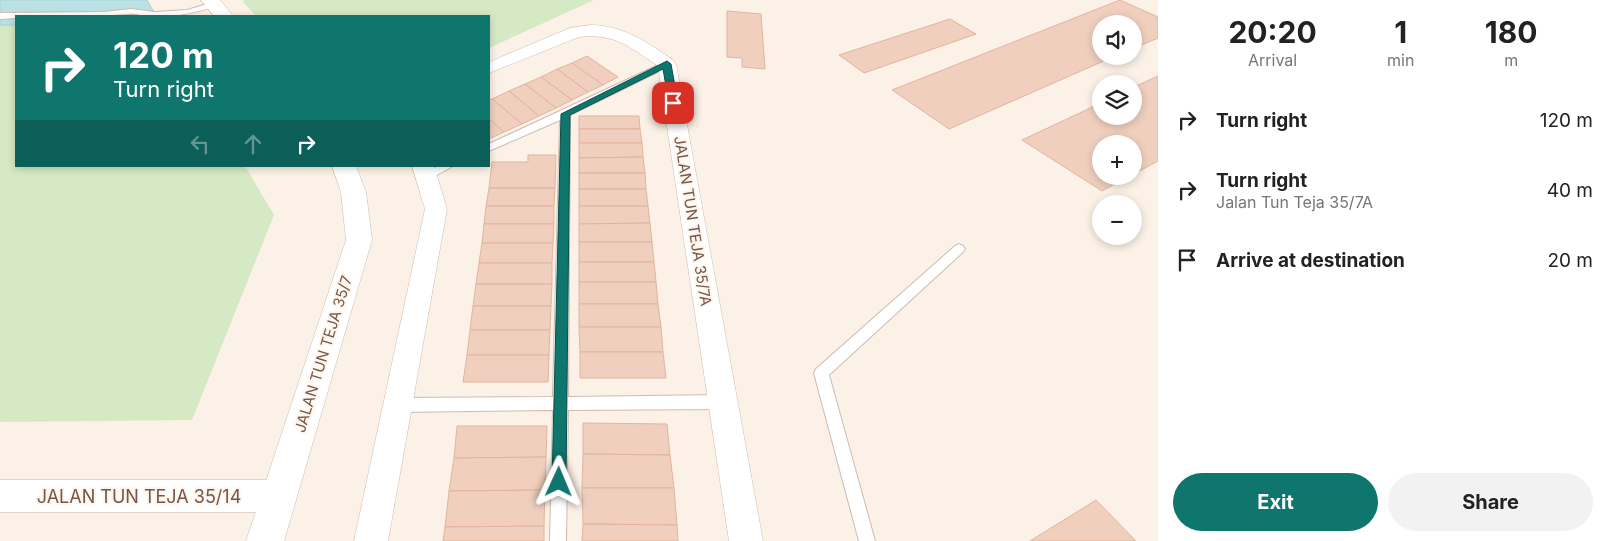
<!DOCTYPE html>
<html lang="en">
<head>
<meta charset="utf-8">
<style>
  body { margin:0; font-family:Inter,sans-serif; background:#f2f2f2; color:#222; height:100vh; display:flex; flex-direction:column; font-size:19px; white-space:nowrap }
  * { box-sizing:border-box; margin:0 }
  p { font-size:16px; color:#767676 }
  .icon { flex:none; width:28px; height:28px; fill:none; stroke:currentColor; stroke-width:2; stroke-linecap:round; stroke-linejoin:round }
  .map { position:relative; flex:1; overflow:hidden }
  .panel { display:flex; flex-direction:column; background:#fff; width:450px }
  .panel>* { flex:none }
  .guide { position:absolute; left:15px; top:15px; width:475px; height:152px; border-radius:0px; box-shadow:0 2px 8px #0003; background:#0f766e; color:#fff; overflow:hidden }
  .fabs { position:absolute; left:1092px; top:15px; display:grid; gap:10px }
  .fabs a { display:grid; place-items:center; width:50px; height:50px; border-radius:50%; background:#fff; box-shadow:0 2px 8px #0003; font-size:25px }
  .pin { position:absolute; display:grid; place-items:center; width:42px; height:42px; color:#fff; margin:-21px; border-radius:10px; box-shadow:0 2px 8px #0006 }
  .me { position:absolute; width:55px; margin:-28px; rotate:1deg; stroke-linejoin:round; filter:drop-shadow(0 0 4px #0008) }
  .turn { display:flex; align-items:center; gap:18px; height:105px; padding:0 15px; font-size:22px }
  .turn .icon { width:65px; height:65px; stroke-width:2.5 }
  .turn b { display:block; font-size:35px; line-height:42px }
  .lanes { display:flex; align-items:center; height:48px; padding:0 15px; background:#0003; justify-content:center; gap:25px; direction:ltr }
  .lanes .off { opacity:.35 }
  .eta { display:flex; justify-content:space-evenly; align-items:center; height:85px; text-align:center }
  .eta b { font-size:30px; font-weight:700; line-height:35px }
  .button { display:flex; gap:10px; margin-top:auto; padding:10px 15px }
  .button a { flex:1; height:58px; border-radius:30px; background:#0f766e; color:#fff; font-size:20px; font-weight:700; line-height:58px; text-align:center }
  .button a+a { background:#f2f2f2; color:#222 }
  ul { padding:0; list-style:none }
  li { display:flex; align-items:center; gap:15px; height:70px; padding:0 15px }
  li div { flex:1 }
  li b { display:block; font-size:19px }
  li em { font-style:normal }
  main { display:flex; flex:1; min-height:0 }
  .map>svg:first-child { display:block }
  .green { fill:#d6e9c5 }
  .water { fill:#bbe1e4; stroke:#a2d1d6 }
  .building { fill:#f0cfbe; stroke:#e2b49f }
  .lines { fill:none; stroke-linecap:round; stroke-linejoin:round }
  .service-casing { stroke:#cfbbaf; stroke-width:2 }
  .minor-casing { stroke:#cfbbaf; stroke-width:1 }
  .tertiary-casing { stroke:#cfbbaf; stroke-width:1 }
  .service { fill:#fff; fill-rule:evenodd }
  .minor { fill:#fff; fill-rule:evenodd }
  .tertiary { fill:#fff; fill-rule:evenodd }
  .route { fill:#0f766e; stroke:#0a4d48 }
  .labels { text-anchor:middle; dominant-baseline:central; stroke-width:4; stroke-linejoin:round; paint-order:stroke }
  .street-label { font-size:15px; fill:#74574c; stroke:#fef6ec }
  .near-street-label { font-size:18px; fill:#74574c; stroke:#fef6ec }
</style>
</head>
<body>
<main>
<div class="map">
<svg width="1158" height="541" viewBox="0 0 1158 541">
  <rect width="100%" height="100%" fill="#fbf1e6"/>
  <g class="green">
    <path d="M245,0H594L489,48V16H256L242,1Z"/>
    <path d="M0,25H16V166H245L274,215L192,420L0,422Z"/>
  </g>
  <path class="water" d="M0,0H147L156,16H16V25H0Z"/>
  <g class="building">
    <path d="M1120,0L1158,17V38L1134,48V24H1101V56H1115L949,129L892,90Z"/>
    <path d="M727,11L761,14L765,69L742,67V58L727,57Z"/>
    <path d="M950,19L976,34L864,73L839,55Z"/>
    <path d="M587,56L618,77L603,85L572,63Z"/>
    <path d="M572,63L603,85L588,92L557,69Z"/>
    <path d="M557,69L588,92L572,100L541,77Z"/>
    <path d="M1158,76V161L1134,174V144H1101V176H1129L1102,191L1022,140L1101,103V116H1134V87Z"/>
    <path d="M541,77L572,100L556,108L525,84Z"/>
    <path d="M525,84L556,108L539,116L509,91Z"/>
    <path d="M509,91L539,116L522,124L492,99Z"/>
    <path d="M492,99L522,124L504,132L489,119V100Z"/>
    <path d="M579,116H639L640,129H579Z"/>
    <path d="M489,119L504,132L489,139Z"/>
    <path d="M579,129H640L642,143H579Z"/>
    <path d="M579,143H642L643,157L579,158Z"/>
    <path d="M528,155H556L555,188H489L492,162H528Z"/>
    <path d="M643,157L645,173H579V158Z"/>
    <path d="M579,173H645L646,189H579Z"/>
    <path d="M489,188H555L554,206H486Z"/>
    <path d="M579,189H646L648,206H579Z"/>
    <path d="M486,206H554V224H484Z"/>
    <path d="M579,206H648L650,223L579,224Z"/>
    <path d="M650,223L652,242H579V224Z"/>
    <path d="M484,224H554L553,243H482Z"/>
    <path d="M579,242H652L654,262H579Z"/>
    <path d="M482,243H553L552,263H479Z"/>
    <path d="M579,262H654L656,282H579Z"/>
    <path d="M479,263H552V284H476Z"/>
    <path d="M579,282H656L658,304H579Z"/>
    <path d="M476,284H552L551,306H473Z"/>
    <path d="M579,304H658L661,327H579Z"/>
    <path d="M473,306H551L550,330H470Z"/>
    <path d="M579,327H661L663,352H580Z"/>
    <path d="M470,330H550L549,355H467Z"/>
    <path d="M580,352H663L666,378H580Z"/>
    <path d="M467,355H549L548,382H463Z"/>
    <path d="M583,423L667,424L670,455L583,454Z"/>
    <path d="M457,426H547L546,457L454,458Z"/>
    <path d="M583,454L670,455L674,488H582Z"/>
    <path d="M546,457L545,490L449,491L454,458Z"/>
    <path d="M582,488H674L677,525L583,524Z"/>
    <path d="M545,490L544,526L445,527L449,491Z"/>
    <path d="M1096,500L1136,541H1030Z"/>
    <path d="M583,524L677,525L678,541H582Z"/>
    <path d="M544,526V541H443L445,527Z"/>
  </g>
  <g class="lines">
    <g class="service-casing">
      <g id="service">
        <path d="M214,2L218,4L217,6C194,13 172,18 148,16C142,16 135,13 129,14C91,17 54,16 16,16V18L0,19V13L104,12L131,9L155,12L187,10Z"/>
        <path d="M667,61L670,62V66L570,115L568,397L723,395L728,397L730,402L728,407L723,409L568,410L566,541H550L553,410L398,412L393,410L391,405L393,400L398,398L553,397L560,120L489,151V144Z"/>
        <path d="M438,166H453L430,179H422L421,176Z"/>
        <path d="M959,244L963,246L965,249L963,252L829,375L875,541H859L814,373L816,369L955,246Z"/>
      </g>
    </g>
    <g class="minor-casing">
      <g id="minor">
        <path d="M591,25C624,26 647,42 673,60L676,64L763,541H729L658,66C630,47 615,33 579,37L489,73V62L570,28Z"/>
        <path d="M412,166H434L447,209L388,541H354L425,209Z"/>
        <path d="M0,480H279L290,485L295,496L290,507L279,512H0Z"/>
      </g>
    </g>
    <g class="tertiary-casing">
      <g id="tertiary">
        <path d="M201,0H220L233,16H214Z"/>
        <path d="M332,166H356L366,192L372,240L284,541H246L346,240L341,192Z"/>
      </g>
    </g>
    <use href="#service" class="service"/>
    <use href="#minor" class="minor"/>
    <use href="#tertiary" class="tertiary"/>
  </g>
  <path class="route" d="M667,61L671,64L678,103L677,105L673,106L669,103L663,69L570,115L566,482L564,487L559,489L554,487L552,482L561,114Z"/>
  <g class="labels">
    <g class="street-label">
      <text transform="translate(693 221) rotate(81)">JALAN TUN TEJA 35/7A</text>
      <text transform="translate(323 354) rotate(-73)">JALAN TUN TEJA 35/7</text>
    </g>
    <g class="near-street-label">
      <text x="139" y="496">JALAN TUN TEJA 35/14</text>
    </g>
  </g>
</svg>
<div class="fabs">
<a><svg class="icon" aria-label="sound" viewBox="0 0 24 24"><path d="M4 9h4l5-4v14l-5-4H4zM17 9q2 3 0 6"/></svg></a>
<a><svg class="icon" aria-label="layers" viewBox="0 0 24 24"><path d="M12 4l9 5-9 5-9-5zM3 14l9 5 9-5"/></svg></a>
<a>+</a>
<a>−</a>
</div>
<div class="pin" style="left:673px;top:103px;background:#d93025"><svg class="icon" aria-label="arrive" viewBox="0 0 24 24"><path d="M6 21V4h12l-3 4 3 4H6"/></svg></div>
<svg class="me" style="left:559px;top:482px" viewBox="-20 -20 40 40"><path d="M0-17L14 15 0 8-14 15z" fill="#0f766e" stroke="#fff" stroke-width="4"/></svg>
<div class="guide">
<div class="turn"><svg class="icon" aria-label="right" viewBox="0 0 24 24"><path d="M7 20v-9h11M14 6l5 5-5 5"/></svg><div><b>120 m</b>Turn right</div></div>
<div class="lanes"><svg class="icon off" aria-label="left" viewBox="0 0 24 24"><path d="M17 20v-9H6M10 6l-5 5 5 5"/></svg><svg class="icon off" aria-label="ahead" viewBox="0 0 24 24"><path d="M12 20V5M6 11l6-6 6 6"/></svg><svg class="icon" aria-label="right" viewBox="0 0 24 24"><path d="M7 20v-9h11M14 6l5 5-5 5"/></svg></div>
</div>
</div>
<section class="panel">
<div class="eta">
<div><b>20:20</b><p>Arrival</p></div>
<div><b>1</b><p>min</p></div>
<div><b>180</b><p>m</p></div>
</div>
<ul>
<li><svg class="icon" aria-label="right" viewBox="0 0 24 24"><path d="M7 20v-9h11M14 6l5 5-5 5"/></svg><div><b>Turn right</b></div><em>120 m</em></li>
<li><svg class="icon" aria-label="right" viewBox="0 0 24 24"><path d="M7 20v-9h11M14 6l5 5-5 5"/></svg><div><b>Turn right</b><p>Jalan Tun Teja 35/7A</p></div><em>40 m</em></li>
<li><svg class="icon" aria-label="arrive" viewBox="0 0 24 24"><path d="M6 21V4h12l-3 4 3 4H6"/></svg><div><b>Arrive at destination</b></div><em>20 m</em></li>
</ul>
<div class="button"><a>Exit</a><a>Share</a></div>
</section>
</main>
</body>
</html>
